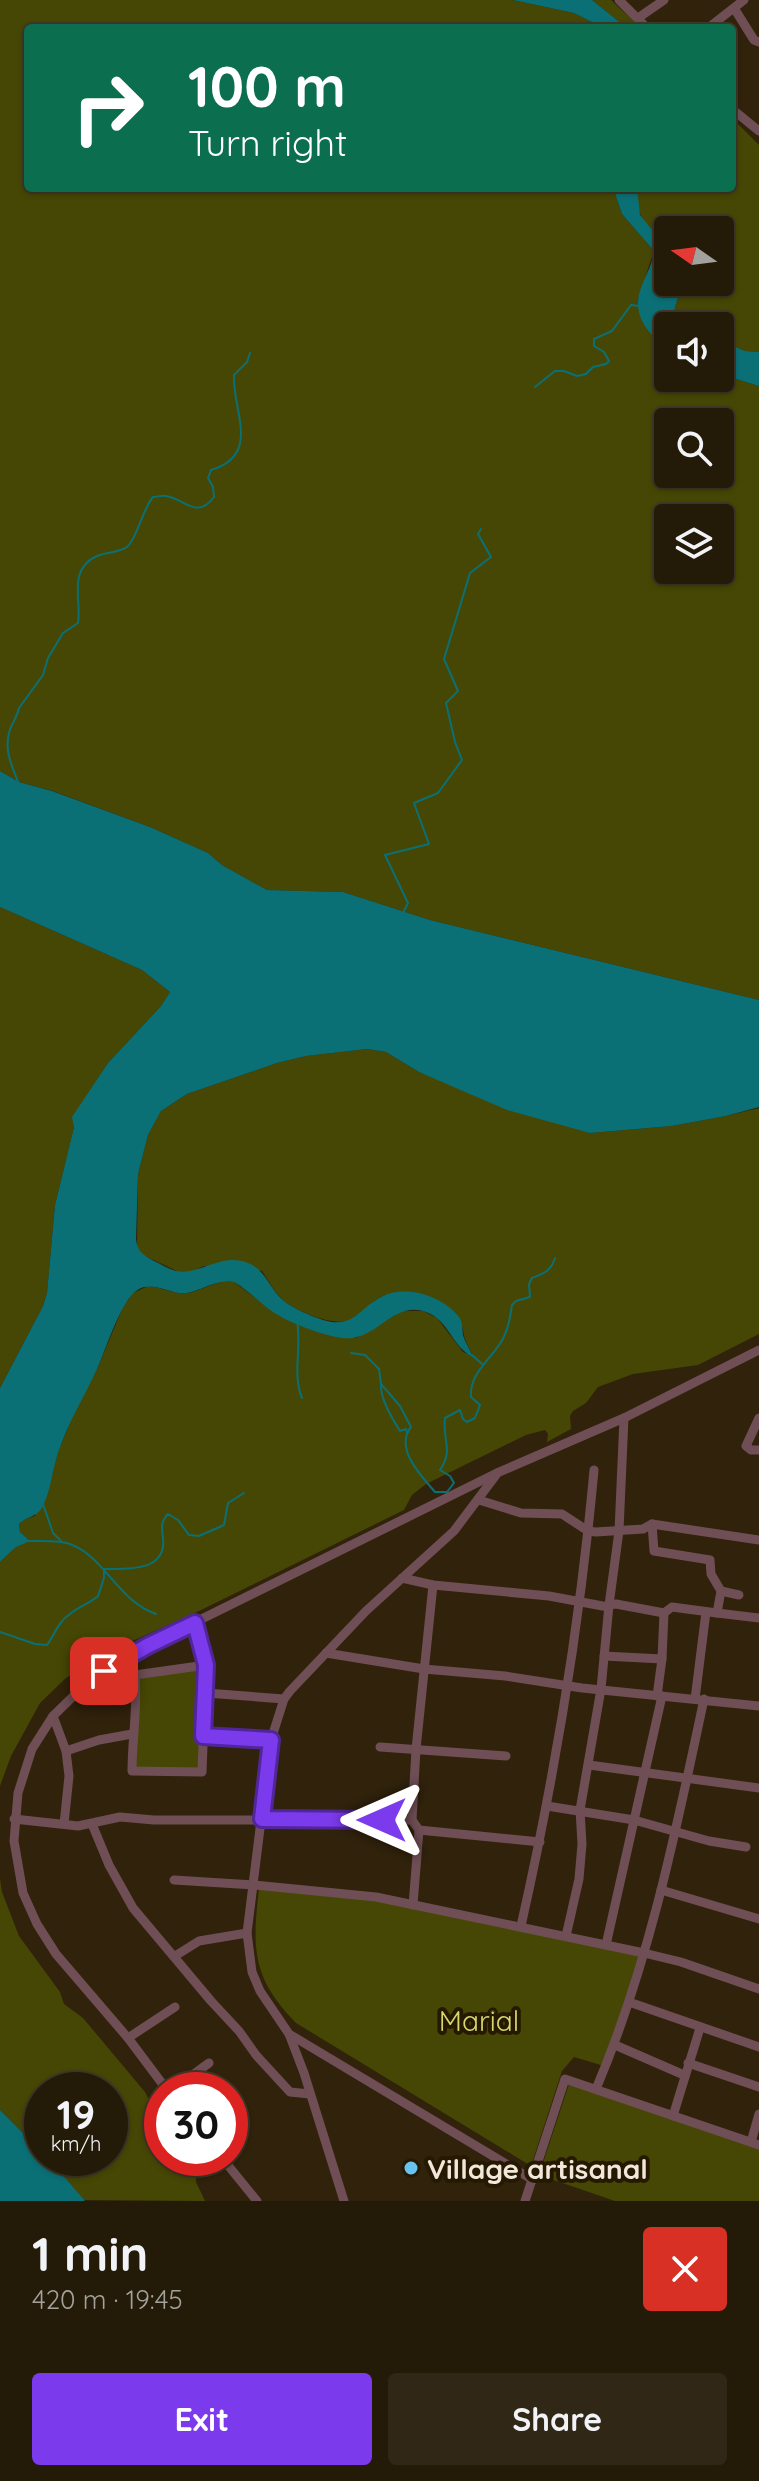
<!DOCTYPE html>
<html lang="en">
<head>
<meta charset="utf-8">
<style>
  body { margin:0; font-family:Quicksand,sans-serif; background:#302716; color:#f1f3f6; height:100vh; display:flex; flex-direction:column; font-size:30px; white-space:nowrap }
  * { box-sizing:border-box; margin:0 }
  p { font-size:26px; color:#a3a19c }
  .icon { flex:none; width:44px; height:44px; fill:none; stroke:currentColor; stroke-width:2; stroke-linecap:round; stroke-linejoin:round }
  .map { position:relative; height:2201px; overflow:hidden }
  .side { display:flex; flex-direction:column; background:#241a08; flex:1 }
  .side>* { flex:none }
  .guide { position:absolute; left:24px; top:24px; width:712px; height:168px; border-radius:8px; box-shadow:0 2px 6px #0004,0 0 0 2px #413829; background:#0b6e4f; color:#fff; overflow:hidden }
  .needle { width:52px; rotate:284deg }
  .tools { position:absolute; left:654px; top:216px; display:grid; gap:16px }
  .tools a { display:grid; place-items:center; width:80px; height:80px; border-radius:8px; background:#241a08; box-shadow:0 2px 6px #0004,0 0 0 2px #413829; font-size:40px }
  .speed { position:absolute; left:24px; top:2072px; display:flex; gap:16px; font-size:40px; font-weight:700; text-align:center }
  .speed>* { display:grid; place-content:center; width:104px; height:104px; border-radius:50%; background:#241a08; box-shadow:0 2px 6px #0004,0 0 0 2px #413829; line-height:1 }
  .speed small { font-size:20px; font-weight:400 }
  .speed .limit { border:12px solid #d22; background:#fff; color:#111 }
  .pin { position:absolute; display:grid; place-items:center; width:68px; height:68px; color:#fff; margin:-34px; border-radius:16px; box-shadow:0 4px 12px #0006 }
  .me { position:absolute; width:88px; margin:-44px; rotate:270deg; stroke-linejoin:round; filter:drop-shadow(0 0 6px #0008) }
  .turn { display:flex; align-items:center; gap:28px; height:168px; padding:0 32px; font-size:36px }
  .turn .icon { width:104px; height:104px; stroke-width:2.5 }
  .turn b { display:block; font-size:56px; line-height:68px }
  .round { display:grid; place-items:center; flex:none; width:84px; height:84px; border-radius:8px; background:#302716 }
  .summary { display:flex; align-items:center; justify-content:space-between; height:136px; padding:0 32px }
  h1 { font-size:48px; font-weight:700; line-height:60px }
  .cta { display:flex; gap:16px; margin-top:auto; padding:16px 32px }
  .cta a { flex:1; height:92px; border-radius:8px; background:#7c3aed; color:#fff; font-size:32px; font-weight:700; line-height:92px; text-align:center }
  .cta a+a { background:#302716; color:#f1f3f6 }
  .map>svg:first-child { display:block }
  .green { fill:#464704; fill-rule:evenodd }
  .water { fill:#0b7076 }
  .lines { fill:none; stroke-linecap:round; stroke-linejoin:round }
  .stream { stroke:#0b7076; stroke-width:2 }
  .minor { stroke:#6f4e55; stroke-width:9 }
  .route-casing { stroke:#51269a; stroke-width:20 }
  .route { stroke:#7c3aed; stroke-width:14 }
  .poi-dot { fill:#69c3f1; stroke:#261902; stroke-width:3 }
  .labels { text-anchor:middle; dominant-baseline:central; stroke-width:8; stroke-linejoin:round; paint-order:stroke }
  .park-label { font-size:28px; fill:#d5d96c; stroke:#261902 }
  .poi-label { font-size:28px; font-weight:bold; fill:#f1e8da; stroke:#261902; text-anchor:start }
</style>
</head>
<body>
<div class="map">
<svg width="759" height="2201" viewBox="0 0 759 2201">
  <rect width="100%" height="100%" fill="#30220b"/>
  <g class="green">
    <path d="M0,0H513L574,13L604,28H28V188H613L622,214L654,251L638,299L656,340L668,347V378H720V374L759,386V1000L430,920L343,892L267,890L222,865L208,853L150,827L53,791L19,782L0,771ZM668,422H720V474H668ZM668,518H720V570H668Z"/>
    <path d="M592,0H611L641,28H627Z"/>
    <path d="M732,118L759,145V352L745,351L720,340V326H679C668,308 680,299 685,282H720V230H668V237L663,222L657,232C640,225 636,206 637,188H732Z"/>
    <path d="M0,907L142,970L170,992L161,1006L108,1063L73,1117L74,1127L55,1205L47,1293L43,1306L0,1388Z"/>
    <path d="M367,1049L386,1052L419,1072L590,1133L672,1126L726,1116L759,1108V1334L698,1365L633,1374L598,1387L586,1403L573,1411L570,1416L571,1429L547,1442L548,1434L545,1430L526,1435L426,1484L412,1495L404,1510L197,1612L117,1648L66,1678L40,1703L11,1756L0,1786V1562L16,1547L29,1540L20,1532L19,1524L23,1520L35,1516L60,1447L78,1404L98,1367L123,1307L133,1293L148,1286C162,1287 174,1295 188,1293C204,1290 217,1279 234,1282L280,1316L331,1335L356,1338L401,1311H423L437,1318L463,1352L473,1356C470,1350 467,1345 465,1339C463,1333 463,1326 460,1321C444,1296 410,1286 383,1296C372,1300 363,1313 353,1319C336,1328 298,1312 284,1301C274,1292 269,1281 262,1271L204,1266L191,1272H179L143,1255L137,1247L138,1174L148,1135L161,1111L187,1094L277,1063L306,1056Z"/>
    <path d="M203,1667L200,1770L134,1769L138,1677Z"/>
    <path d="M0,1879L2,1892L19,1936L60,1992L64,2004L83,2018L145,2092L153,2107L162,2116V2158H196V2182L205,2201L83,2200L48,2158H110V2090H42V2152L0,2110Z"/>
    <path d="M259,1889L385,1902L641,1954L604,2066L574,2057L562,2071L531,2166L296,2023C252,1978 252,1949 259,1889Z"/>
    <path d="M569,2084L759,2149V2201H615L539,2175Z"/>
  </g>
  <g class="water">
    <path d="M513,0H592L627,28H604L574,13Z"/>
    <path d="M613,188H637L640,215L653,231L660,230L663,221L668,237V282H685C680,299 668,308 679,326H668V347C647,335 631,313 641,288C645,276 653,264 654,251L622,214Z"/>
    <path d="M720,340L745,351L759,352V386L720,374V352L731,354L720,344Z"/>
    <path d="M0,771L19,782L52,791L150,827L208,853L222,865L267,890L343,892L430,920L759,1000V1107L726,1116L672,1126L590,1133L507,1110L419,1072L386,1052L367,1049L306,1056L277,1063L187,1094L161,1111L148,1135L138,1174L136,1239C137,1251 143,1255 154,1261C161,1264 168,1269 176,1271C196,1275 214,1259 235,1260C266,1263 265,1285 284,1301C294,1309 311,1316 323,1320C354,1329 358,1309 381,1297C406,1284 442,1296 459,1317C463,1322 462,1329 463,1335C465,1342 470,1350 473,1357C452,1347 449,1320 426,1312C396,1301 380,1334 353,1338C335,1341 293,1324 278,1315C263,1307 250,1291 234,1282C216,1279 203,1290 187,1293C170,1295 154,1281 139,1289C121,1298 106,1350 97,1369C84,1397 68,1423 58,1453C52,1470 51,1490 43,1506C38,1517 27,1516 19,1524L20,1532L30,1541L16,1547L0,1562V1388L43,1306L47,1293L55,1205L74,1127L72,1117L108,1063L161,1006L170,992L142,970L0,907Z"/>
    <path d="M0,2110L42,2152V2158H48L85,2201H0Z"/>
  </g>
  <g class="lines">
    <g class="stream">
      <path d="M535,387L555,371H564L577,376L586,374L593,367L606,364L609,361L604,352L594,346V339L612,331L631,305L639,306"/>
      <path d="M19,785C13,767 4,753 9,733C11,724 17,718 19,708L43,675L48,658L63,633L78,623C82,602 67,569 97,556C106,552 118,553 127,547C137,539 142,510 153,497C157,497 162,495 166,496C185,499 197,520 214,497L213,487L208,478L211,470C262,455 232,410 234,375L247,362L250,353"/>
      <path d="M404,911L408,903L385,855L429,844L414,803L438,793L462,760L455,742L446,703L458,691L444,659L470,573L491,557L478,534L481,529"/>
      <path d="M297,1321C302,1347 292,1374 302,1398"/>
      <path d="M351,1353L365,1355L379,1369L381,1384L400,1406L411,1427C394,1448 421,1476 435,1492H447L454,1483L450,1476L440,1470C454,1450 442,1440 445,1418L460,1410L463,1419L467,1422L475,1418L480,1405L471,1397C469,1374 491,1359 501,1342C508,1331 510,1318 512,1305L516,1301L530,1297L529,1284L532,1278C545,1273 551,1271 555,1258"/>
      <path d="M472,1355L482,1364"/>
      <path d="M381,1385C380,1399 393,1420 400,1431L406,1429L407,1432"/>
      <path d="M43,1504L53,1533L61,1541"/>
      <path d="M28,1541C41,1541 55,1540 67,1543C104,1554 116,1600 156,1614"/>
      <path d="M0,1632L35,1644L47,1645C55,1634 58,1622 70,1614C78,1607 89,1604 98,1596L104,1578V1569C127,1569 167,1572 163,1538C162,1528 160,1523 168,1514L178,1520L189,1535L199,1536L224,1525L228,1503L244,1493"/>
    </g>
    <g class="minor">
      <path d="M619,0L647,28"/>
      <path d="M734,8L754,40L759,42"/>
      <path d="M638,18L664,0"/>
      <path d="M708,28L744,0"/>
      <path d="M732,109L759,131"/>
      <path d="M759,1418L746,1446L751,1450H759"/>
      <path d="M479,1500L521,1513L562,1514L588,1531L596,1532L643,1529L652,1524L759,1540"/>
      <path d="M402,1578L433,1585L549,1596L608,1607L609,1605L616,1604L664,1613L672,1607L717,1613L721,1591L711,1574L710,1560L654,1551L652,1524"/>
      <path d="M721,1591L739,1595"/>
      <path d="M717,1613L759,1618"/>
      <path d="M195,1623L206,1665V1668L202,1772L132,1771C132,1739 138,1707 135,1675L206,1665"/>
      <path d="M326,1653L424,1669L505,1676L582,1688L759,1706"/>
      <path d="M604,1656L662,1659"/>
      <path d="M206,1693L284,1699"/>
      <path d="M657,1696L662,1659L664,1613"/>
      <path d="M695,1699L706,1612"/>
      <path d="M53,1716L66,1751L99,1740L132,1734"/>
      <path d="M203,1736L271,1740"/>
      <path d="M380,1747L506,1756"/>
      <path d="M589,1765L759,1788"/>
      <path d="M547,1806L634,1820L709,1841L746,1847"/>
      <path d="M14,1819L78,1826L120,1817L154,1820H412"/>
      <path d="M64,1824L69,1776L66,1751"/>
      <path d="M92,1824L109,1865L133,1908L211,2001L239,2031L256,2055L290,2092L310,2094"/>
      <path d="M419,1830L540,1842"/>
      <path d="M174,1880L254,1885L376,1897L644,1953L681,1962L759,1989"/>
      <path d="M661,1890L759,1919"/>
      <path d="M413,1905L419,1830L412,1820L416,1749L433,1585"/>
      <path d="M521,1926C555,1775 580,1624 594,1470"/>
      <path d="M566,1936L579,1879L582,1844L580,1810L601,1689L609,1605L619,1531L624,1418"/>
      <path d="M606,1945L662,1696"/>
      <path d="M175,1956L199,1941L247,1933"/>
      <path d="M629,2002L759,2047"/>
      <path d="M289,2034L533,2180"/>
      <path d="M128,2038L175,2007"/>
      <path d="M615,2045L684,2075"/>
      <path d="M688,2063L759,2087"/>
      <path d="M596,2089C649,1964 676,1831 704,1699"/>
      <path d="M167,2090L128,2038L56,1954L37,1924L23,1893L14,1841L18,1793L32,1749L53,1716L90,1680L147,1646L497,1473L624,1418L759,1350"/>
      <path d="M172,2090L209,2063"/>
      <path d="M673,2116L700,2028"/>
      <path d="M751,2142L759,2114"/>
      <path d="M222,2158L257,2201"/>
      <path d="M344,2201L304,2073L289,2034L260,1991L252,1972L247,1933L271,1740L284,1699L290,1691L366,1611L454,1531L496,1475"/>
      <path d="M525,2201L565,2079L759,2145"/>
    </g>
  </g>
  <g class="lines">
    <g class="route-casing">
      <path id="route" d="M104,1671L147,1646L195,1623L206,1665L203,1736L271,1740L262,1819L382,1820"/>
    </g>
    <use href="#route" class="route"/>
  </g>
  <circle class="poi-dot" cx="411" cy="2168" r="8"/>
  <g class="labels">
    <g class="park-label">
      <text x="479" y="2020">Marial</text>
    </g>
    <g class="poi-label">
      <text x="427" y="2168">Village artisanal</text>
    </g>
  </g>
</svg>
<div class="tools">
<a><svg class="needle" viewBox="-14 -14 28 28"><path d="M0-13l5 13h-10z" fill="#e53935"/><path d="M0 13l5-13h-10z" fill="#a3a19c"/></svg></a>
<a><svg class="icon" aria-label="sound" viewBox="0 0 24 24"><path d="M4 9h4l5-4v14l-5-4H4zM17 9q2 3 0 6"/></svg></a>
<a><svg class="icon" aria-label="search" viewBox="0 0 24 24"><circle cx="10" cy="10" r="6"/><path d="M15 15l6 6"/></svg></a>
<a><svg class="icon" aria-label="layers" viewBox="0 0 24 24"><path d="M12 4l9 5-9 5-9-5zM3 14l9 5 9-5"/></svg></a>
</div>
<div class="speed"><div>19<small>km/h</small></div><div class="limit">30</div></div>
<div class="pin" style="left:104px;top:1671px;background:#d93025"><svg class="icon" aria-label="arrive" viewBox="0 0 24 24"><path d="M6 21V4h12l-3 4 3 4H6"/></svg></div>
<svg class="me" style="left:382px;top:1820px" viewBox="-20 -20 40 40"><path d="M0-17L14 15 0 8-14 15z" fill="#7c3aed" stroke="#fff" stroke-width="4"/></svg>
<div class="guide">
<div class="turn"><svg class="icon" aria-label="right" viewBox="0 0 24 24"><path d="M7 20v-9h11M14 6l5 5-5 5"/></svg><div><b>100 m</b>Turn right</div></div>
</div>
</div>
<section class="side">
<div class="summary"><div><h1>1 min</h1><p>420 m · 19:45</p></div><a class="round" style="background:#d93025;color:#fff"><svg class="icon" aria-label="close" viewBox="0 0 24 24"><path d="M6 6l12 12M18 6L6 18"/></svg></a></div>
<div class="cta"><a>Exit</a><a>Share</a></div>
</section>
</body>
</html>
